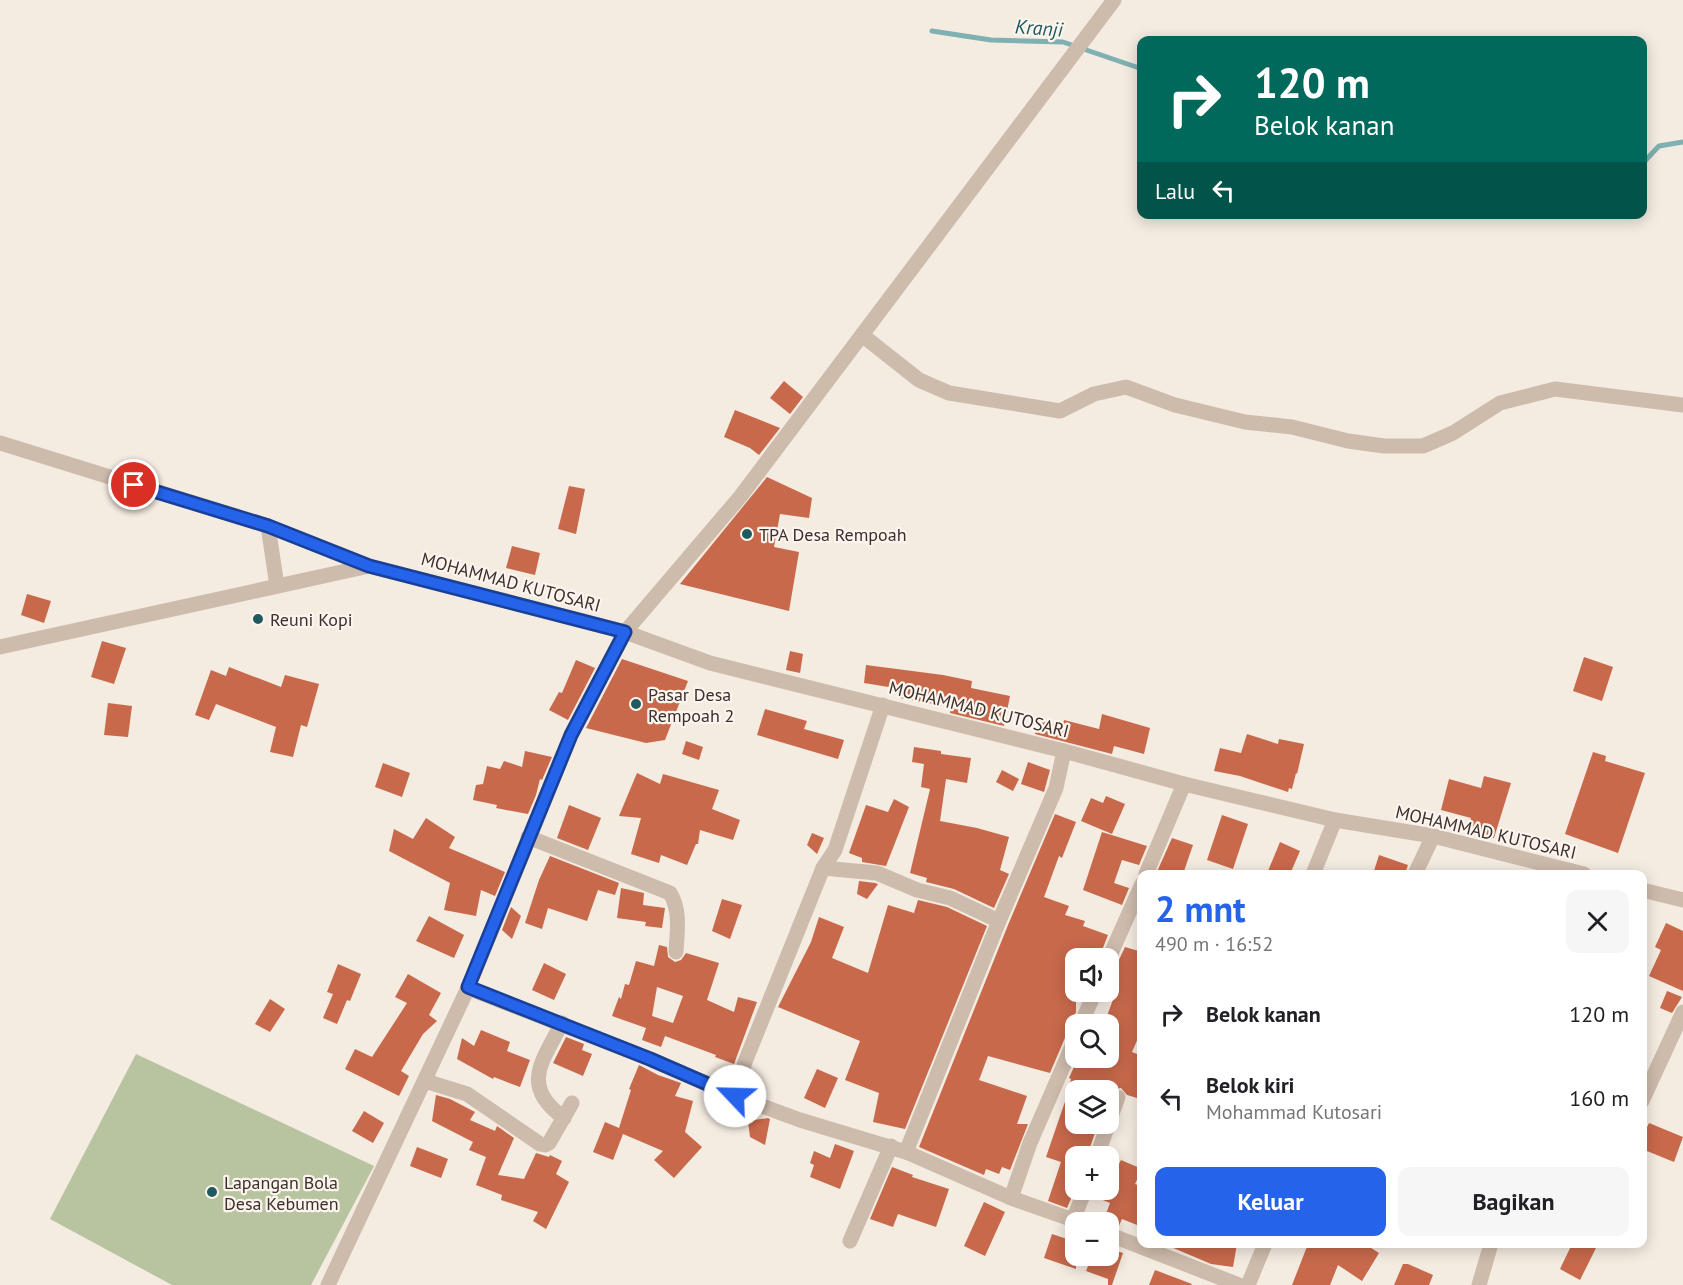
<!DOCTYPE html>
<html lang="id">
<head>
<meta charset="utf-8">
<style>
  body { margin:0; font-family:"PT Sans",sans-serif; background:#f6f6f6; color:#202124; height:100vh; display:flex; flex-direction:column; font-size:22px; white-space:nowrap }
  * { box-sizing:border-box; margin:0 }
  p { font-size:20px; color:#757577 }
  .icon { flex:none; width:33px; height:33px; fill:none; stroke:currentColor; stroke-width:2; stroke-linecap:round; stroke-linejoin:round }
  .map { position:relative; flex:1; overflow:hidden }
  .details { position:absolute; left:1137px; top:870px; width:510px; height:378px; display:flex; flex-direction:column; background:#fff; border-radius:12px; box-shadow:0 3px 15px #0003 }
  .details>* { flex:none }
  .guide { position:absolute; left:1137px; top:36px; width:510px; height:183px; border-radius:12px; box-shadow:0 3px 15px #0003; background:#00695c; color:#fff; overflow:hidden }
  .fabs { position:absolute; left:1065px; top:948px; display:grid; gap:12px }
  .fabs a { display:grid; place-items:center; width:54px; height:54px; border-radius:12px; background:#fff; box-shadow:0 3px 15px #0003; font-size:30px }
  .pin { position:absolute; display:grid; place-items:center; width:51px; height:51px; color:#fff; margin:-26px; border:3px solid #fff; border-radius:50%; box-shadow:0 2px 6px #0007 }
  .me { position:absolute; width:66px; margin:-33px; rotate:294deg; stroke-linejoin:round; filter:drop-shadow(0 0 4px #0008) }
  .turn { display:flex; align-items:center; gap:21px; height:126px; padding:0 18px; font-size:27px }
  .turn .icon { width:78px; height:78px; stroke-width:2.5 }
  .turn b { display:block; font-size:42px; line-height:51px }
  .then { display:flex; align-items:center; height:57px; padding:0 18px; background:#0003; gap:12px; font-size:22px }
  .round { display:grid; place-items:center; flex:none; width:63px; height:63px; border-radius:12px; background:#f6f6f6 }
  .overview { display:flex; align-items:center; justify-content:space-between; height:102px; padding:0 18px }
  h1 { font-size:36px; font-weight:600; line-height:45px; color:#2563eb }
  .primary-button { display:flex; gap:12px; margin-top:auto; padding:12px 18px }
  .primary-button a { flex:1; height:69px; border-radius:12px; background:#2563eb; color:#fff; font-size:24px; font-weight:600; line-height:69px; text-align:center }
  .primary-button a+a { background:#f6f6f6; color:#202124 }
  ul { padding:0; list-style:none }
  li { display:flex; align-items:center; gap:18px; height:84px; padding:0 18px }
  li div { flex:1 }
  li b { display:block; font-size:22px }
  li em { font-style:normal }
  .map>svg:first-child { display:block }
  .green { fill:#b8c4a0 }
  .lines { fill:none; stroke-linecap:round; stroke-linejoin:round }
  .stream { stroke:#7fb0b2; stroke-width:5 }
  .building { fill:#c8694b; fill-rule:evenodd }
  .minor { stroke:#cdbbac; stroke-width:15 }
  .route-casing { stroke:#184099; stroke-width:15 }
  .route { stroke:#2563eb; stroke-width:10 }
  .poi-dot { fill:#1f5a5e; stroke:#fbf5ee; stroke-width:2 }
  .labels { text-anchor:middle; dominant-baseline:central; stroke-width:4.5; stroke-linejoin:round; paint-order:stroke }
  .poi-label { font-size:18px; fill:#3b302b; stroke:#fbf5ee; text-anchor:start }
  .street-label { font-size:18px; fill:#3b302b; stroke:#fbf5ee }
  .water-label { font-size:20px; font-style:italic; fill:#1f5a5e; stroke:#fbf5ee }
</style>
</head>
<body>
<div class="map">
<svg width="1683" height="1285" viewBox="0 0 1683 1285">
  <rect width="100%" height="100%" fill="#f4ebe1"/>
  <path class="green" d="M136,1054L374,1166L311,1285H172L50,1219Z"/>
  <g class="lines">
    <g class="stream">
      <path d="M932,31L991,40L1063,42L1142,69"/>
      <path d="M1642,164L1659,146L1683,142"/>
    </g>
  </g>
  <g class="building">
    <path d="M784,381L803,397L790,414L770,398Z"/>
    <path d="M735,410L780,428L759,455L750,448L724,437Z"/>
    <path d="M767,477L812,498L809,518L780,514L774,547L799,552L789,611L680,584Z"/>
    <path d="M569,486L585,489L576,534L558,529Z"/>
    <path d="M512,546L540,553L535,575L506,568Z"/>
    <path d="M27,594L51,601L44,623L21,615Z"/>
    <path d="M102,641L126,648L114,684L91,677Z"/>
    <path d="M790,651L803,654L800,673L786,670Z"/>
    <path d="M1584,657L1613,667L1602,701L1573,691Z"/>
    <path d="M622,659L688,681L665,740L646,743L586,728Z"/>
    <path d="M576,660L595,668L568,720L549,710L559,692L562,693Z"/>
    <path d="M866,665L943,675L972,681L971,688L1010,696L1004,726L950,713L951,707L900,698L901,689L864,683Z"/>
    <path d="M229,667L281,687L285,675L319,684L307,727L301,725L293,757L270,752L276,727L216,704L209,720L195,715L211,670L226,676Z"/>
    <path d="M108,703L132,706L128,737L104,735Z"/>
    <path d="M765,709L807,721L804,729L844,740L838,759L757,735Z"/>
    <path d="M1102,714L1150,728L1144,754L1114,746L1112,754L1035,734L1039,720L1062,727L1064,720L1099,729Z"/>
    <path d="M1247,734L1278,744L1279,739L1304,744L1297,774L1296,773L1292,789L1289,788L1288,792L1240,776L1214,771L1220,748L1241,753Z"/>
    <path d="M686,741L703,747L699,760L682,754Z"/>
    <path d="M914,747L941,751V754L971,758L967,783L946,779L940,821L977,828L1009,837L1000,870L1009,874L994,908L954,889L926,882L927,878L910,873L930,789L921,787L924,764L912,762Z"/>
    <path d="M525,751L552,757L542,780L540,779L536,795L528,814L496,808L497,805L473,800L476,785L483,784L487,766L500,769L504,761L522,767Z"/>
    <path d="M1593,752L1606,756L1605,761L1645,773L1618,853L1565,834Z"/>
    <path d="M1028,762L1050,770L1044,792L1021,784Z"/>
    <path d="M383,763L410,773L402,797L375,787Z"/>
    <path d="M1002,770L1019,779L1013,791L996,782Z"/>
    <path d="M637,773L660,784L663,774L719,790L712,809L740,820L733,840L700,830L698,844H696L687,865L661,855L659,863L631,854L641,818L619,816Z"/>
    <path d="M1484,776L1511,783L1494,838L1467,830L1471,818L1441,810L1449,779L1481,788Z"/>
    <path d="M1106,796L1125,804L1112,834L1081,821L1091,798L1103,803Z"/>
    <path d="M894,799L909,807L886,866L862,862V858L849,853L866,805L888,812Z"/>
    <path d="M569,805L601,818L588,850L557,838Z"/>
    <path d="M1055,814L1076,822L1062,858L1059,856L1044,897L1069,906L1065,915L1085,921L1083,926L1108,935L1099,958H1076V1012L1072,1021V1028L1067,1033L1050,1073L988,1056L979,1080L1027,1096L1017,1124H1028L1010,1170L1002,1167L999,1174L986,1169L984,1175L919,1147L1008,925Z"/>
    <path d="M1222,815L1248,824L1233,869L1207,860Z"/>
    <path d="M426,818L455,837L449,848L505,872L495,896L481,890L476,916L444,910L450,883L389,851L394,829L413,839Z"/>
    <path d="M1102,832L1147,846L1139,865L1122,860L1114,883L1129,888L1122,905L1083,890Z"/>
    <path d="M812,833L824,838L817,854L807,845Z"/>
    <path d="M1172,838L1193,845L1183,874H1156Z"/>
    <path d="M1280,842L1300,851L1290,874H1276L1268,871Z"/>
    <path d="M1379,855L1408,865L1405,874H1373Z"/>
    <path d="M550,856L619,883L615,895L598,890L587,921L548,908L542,929L525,923L539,880Z"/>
    <path d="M859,881L875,883L878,884L867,899L857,894Z"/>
    <path d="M621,888L644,893L643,905L665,908L662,928L645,926L646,922L617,918Z"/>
    <path d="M722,899L742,905L730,939L712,931Z"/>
    <path d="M918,900L947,907L987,926L905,1129L873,1122L879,1093L845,1080L860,1041L778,1007L811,942L819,917L844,927L832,958L868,973L888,905L914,913Z"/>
    <path d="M511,907L521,916L512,939L502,930Z"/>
    <path d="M429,916L464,935L454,958L416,941Z"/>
    <path d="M1666,923L1683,931V991L1649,976L1661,950L1655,947Z"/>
    <path d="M659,945L667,947L668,957L675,962L681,960L686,953L719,963L707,1000L734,1012L738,997L757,1002L734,1064L715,1057L716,1055L665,1036L661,1047L642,1040L646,1028L612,1016L619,997L621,999L625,984L629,985L636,961L654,966ZM657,987L683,996L673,1023L652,1016Z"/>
    <path d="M1125,947L1142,952V1029L1132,1052L1142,1056V1087L1137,1098L1127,1095L1121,1088L1111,1090H1076V1124H1098L1087,1156H1076V1187L1067,1208L1048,1201L1061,1162L1046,1157L1069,1090H1068L1071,1079L1069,1078L1078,1058H1108V1024H1104L1114,997L1108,995V974L1110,970L1117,964Z"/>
    <path d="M544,963L566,974L554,1000L532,990Z"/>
    <path d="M338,964L361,974L350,1001L347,1000L337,1024L323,1018L333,994L327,992Z"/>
    <path d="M408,974L441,993L429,1015L437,1021L423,1034L401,1071L409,1076L399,1096L345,1069L355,1049L372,1057L407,1003L395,997Z"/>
    <path d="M1667,991L1682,997L1672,1013L1660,1008Z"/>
    <path d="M270,999L285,1009L270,1032L255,1024Z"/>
    <path d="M481,1030L510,1042L507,1051L530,1060L520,1087L494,1077L493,1079L457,1059L462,1038L474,1046Z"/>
    <path d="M566,1037L584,1044L582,1050L592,1054L583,1076L553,1063Z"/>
    <path d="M639,1065L658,1075L681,1083L675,1096L693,1101L685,1132L702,1147L674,1178L654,1160L663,1151L623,1134L613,1160L593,1152L605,1122L619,1128L631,1090L629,1089Z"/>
    <path d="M817,1069L838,1078L825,1108L804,1098Z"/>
    <path d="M436,1095L450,1099L475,1112L470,1120L495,1131L497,1126L514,1138L498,1175L524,1179L536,1153L549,1157L550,1155L562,1161L556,1174L569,1182L546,1229L533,1221L538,1212L501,1200L502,1195L476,1185L486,1157L469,1150L473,1142L432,1121Z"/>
    <path d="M364,1111L384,1123L373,1143L352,1131Z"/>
    <path d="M768,1118L770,1119L765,1145L750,1137L748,1121Z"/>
    <path d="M1649,1123L1683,1137L1674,1162L1642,1149V1138Z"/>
    <path d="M835,1144L854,1151L840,1189L810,1177L814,1165L810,1163L814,1151L830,1158Z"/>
    <path d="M417,1147L448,1159L441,1178L410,1166Z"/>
    <path d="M1121,1160L1142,1169L1135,1184L1142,1187V1227L1122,1219L1118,1228L1108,1225V1222H1103L1110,1203L1093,1196L1095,1190H1108V1185Z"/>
    <path d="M892,1167L913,1175L912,1177L949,1189L936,1227L898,1214L893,1227L870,1219Z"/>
    <path d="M984,1202L1005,1212L985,1256L964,1246Z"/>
    <path d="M1052,1234L1076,1242V1269L1044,1258Z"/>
    <path d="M1164,1244H1237L1233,1267L1211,1264Z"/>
    <path d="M1308,1244H1353L1362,1247L1365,1244L1379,1253L1362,1281L1338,1265L1330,1285H1292Z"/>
    <path d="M1572,1244H1598L1580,1280L1560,1269Z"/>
    <path d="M1108,1245L1112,1246L1110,1249L1123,1253L1112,1285H1108V1279L1086,1271L1092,1256H1108Z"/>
    <path d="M1403,1264H1408L1433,1275L1429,1285H1394Z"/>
    <path d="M1155,1270L1192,1284L1191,1285H1149Z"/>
  </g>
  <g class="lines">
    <g class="minor">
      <path d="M862,335L919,380L949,393L1060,411L1094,394L1126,387L1175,405L1245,422L1292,427L1348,441L1384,446H1423L1453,433L1500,403L1555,389L1683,405"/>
      <path d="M0,443L268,526L369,566L625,632L710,663L1064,751L1184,784L1335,820L1433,836L1584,874"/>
      <path d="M268,526L277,586"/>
      <path d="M0,647L369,566"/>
      <path d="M528,837L670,893C681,911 677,932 676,952"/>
      <path d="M823,868L877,873L917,890L950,898L999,921"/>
      <path d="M1146,874L1184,784"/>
      <path d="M1313,874L1335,820"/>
      <path d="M1415,874L1433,836"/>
      <path d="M1642,890L1683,900"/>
      <path d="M1108,960L1142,884"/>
      <path d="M468,988L650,1059L735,1096L800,1120L906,1152L1011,1198L1079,1222"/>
      <path d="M562,1023C542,1062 520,1086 564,1118"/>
      <path d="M1081,1024L1095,992"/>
      <path d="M425,1081L467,1094L540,1144L545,1145L549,1143L572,1103"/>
      <path d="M735,1096L745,1062L823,868L835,850L883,705"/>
      <path d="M1642,1101L1683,1012"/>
      <path d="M906,1152L999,921L1056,788L1064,751"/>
      <path d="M1097,1156L1118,1097"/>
      <path d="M1011,1198L1030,1143L1076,1037"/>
      <path d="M1073,1220L1085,1190"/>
      <path d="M1108,1234L1239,1285"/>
      <path d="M850,1241L891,1146"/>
      <path d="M328,1285L468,988L571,735L625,632L740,497L1114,0"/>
      <path d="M1248,1285L1265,1244"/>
      <path d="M1479,1285L1491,1244"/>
    </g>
  </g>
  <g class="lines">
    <g class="route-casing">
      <path id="route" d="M134,485L268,526L369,566L625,632L571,735L468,987L650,1059L735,1096"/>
    </g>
    <use href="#route" class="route"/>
  </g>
  <g class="poi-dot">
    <circle cx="747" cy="534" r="6"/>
    <circle cx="258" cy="619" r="6"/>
    <circle cx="636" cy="704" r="6"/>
    <circle cx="212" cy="1192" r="6"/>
  </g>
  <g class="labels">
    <g class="poi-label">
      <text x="759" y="534">TPA Desa Rempoah</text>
      <text x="270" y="619">Reuni Kopi</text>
      <text x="648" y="694">Pasar Desa<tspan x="648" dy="21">Rempoah 2</tspan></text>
      <text x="224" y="1182">Lapangan Bola<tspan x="224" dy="21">Desa Kebumen</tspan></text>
    </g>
    <g class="street-label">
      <text transform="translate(511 582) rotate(15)">MOHAMMAD KUTOSARI</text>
      <text transform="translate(979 709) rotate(14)">MOHAMMAD KUTOSARI</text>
      <text transform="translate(1486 832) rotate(13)">MOHAMMAD KUTOSARI</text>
    </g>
    <g class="water-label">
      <text transform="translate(1039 28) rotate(4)">Kranji</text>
    </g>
  </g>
</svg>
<div class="fabs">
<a><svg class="icon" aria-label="sound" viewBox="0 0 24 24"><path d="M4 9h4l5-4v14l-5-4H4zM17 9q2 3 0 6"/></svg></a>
<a><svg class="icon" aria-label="search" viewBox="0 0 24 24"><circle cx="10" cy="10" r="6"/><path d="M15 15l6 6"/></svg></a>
<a><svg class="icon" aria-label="layers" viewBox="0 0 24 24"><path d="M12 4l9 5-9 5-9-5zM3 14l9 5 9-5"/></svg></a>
<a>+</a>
<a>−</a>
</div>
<div class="pin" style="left:134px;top:485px;background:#d93025"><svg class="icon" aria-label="arrive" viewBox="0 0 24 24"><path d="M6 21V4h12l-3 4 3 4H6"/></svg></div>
<svg class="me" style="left:735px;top:1096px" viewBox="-20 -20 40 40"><circle r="19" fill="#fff"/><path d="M0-13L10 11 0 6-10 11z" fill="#2563eb"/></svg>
<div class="guide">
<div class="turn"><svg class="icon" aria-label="right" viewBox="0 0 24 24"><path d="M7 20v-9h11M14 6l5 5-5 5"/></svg><div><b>120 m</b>Belok kanan</div></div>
<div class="then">Lalu<svg class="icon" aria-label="left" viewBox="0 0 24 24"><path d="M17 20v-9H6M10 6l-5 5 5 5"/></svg></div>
</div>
<section class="details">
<div class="overview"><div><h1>2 mnt</h1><p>490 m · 16:52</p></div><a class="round"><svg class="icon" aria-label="close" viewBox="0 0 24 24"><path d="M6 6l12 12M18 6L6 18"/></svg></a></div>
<ul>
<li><svg class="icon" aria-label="right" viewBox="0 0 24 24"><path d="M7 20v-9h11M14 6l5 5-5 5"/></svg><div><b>Belok kanan</b></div><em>120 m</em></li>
<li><svg class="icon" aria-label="left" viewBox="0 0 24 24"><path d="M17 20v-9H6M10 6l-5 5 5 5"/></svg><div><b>Belok kiri</b><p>Mohammad Kutosari</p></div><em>160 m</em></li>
</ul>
<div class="primary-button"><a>Keluar</a><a>Bagikan</a></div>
</section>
</div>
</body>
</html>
